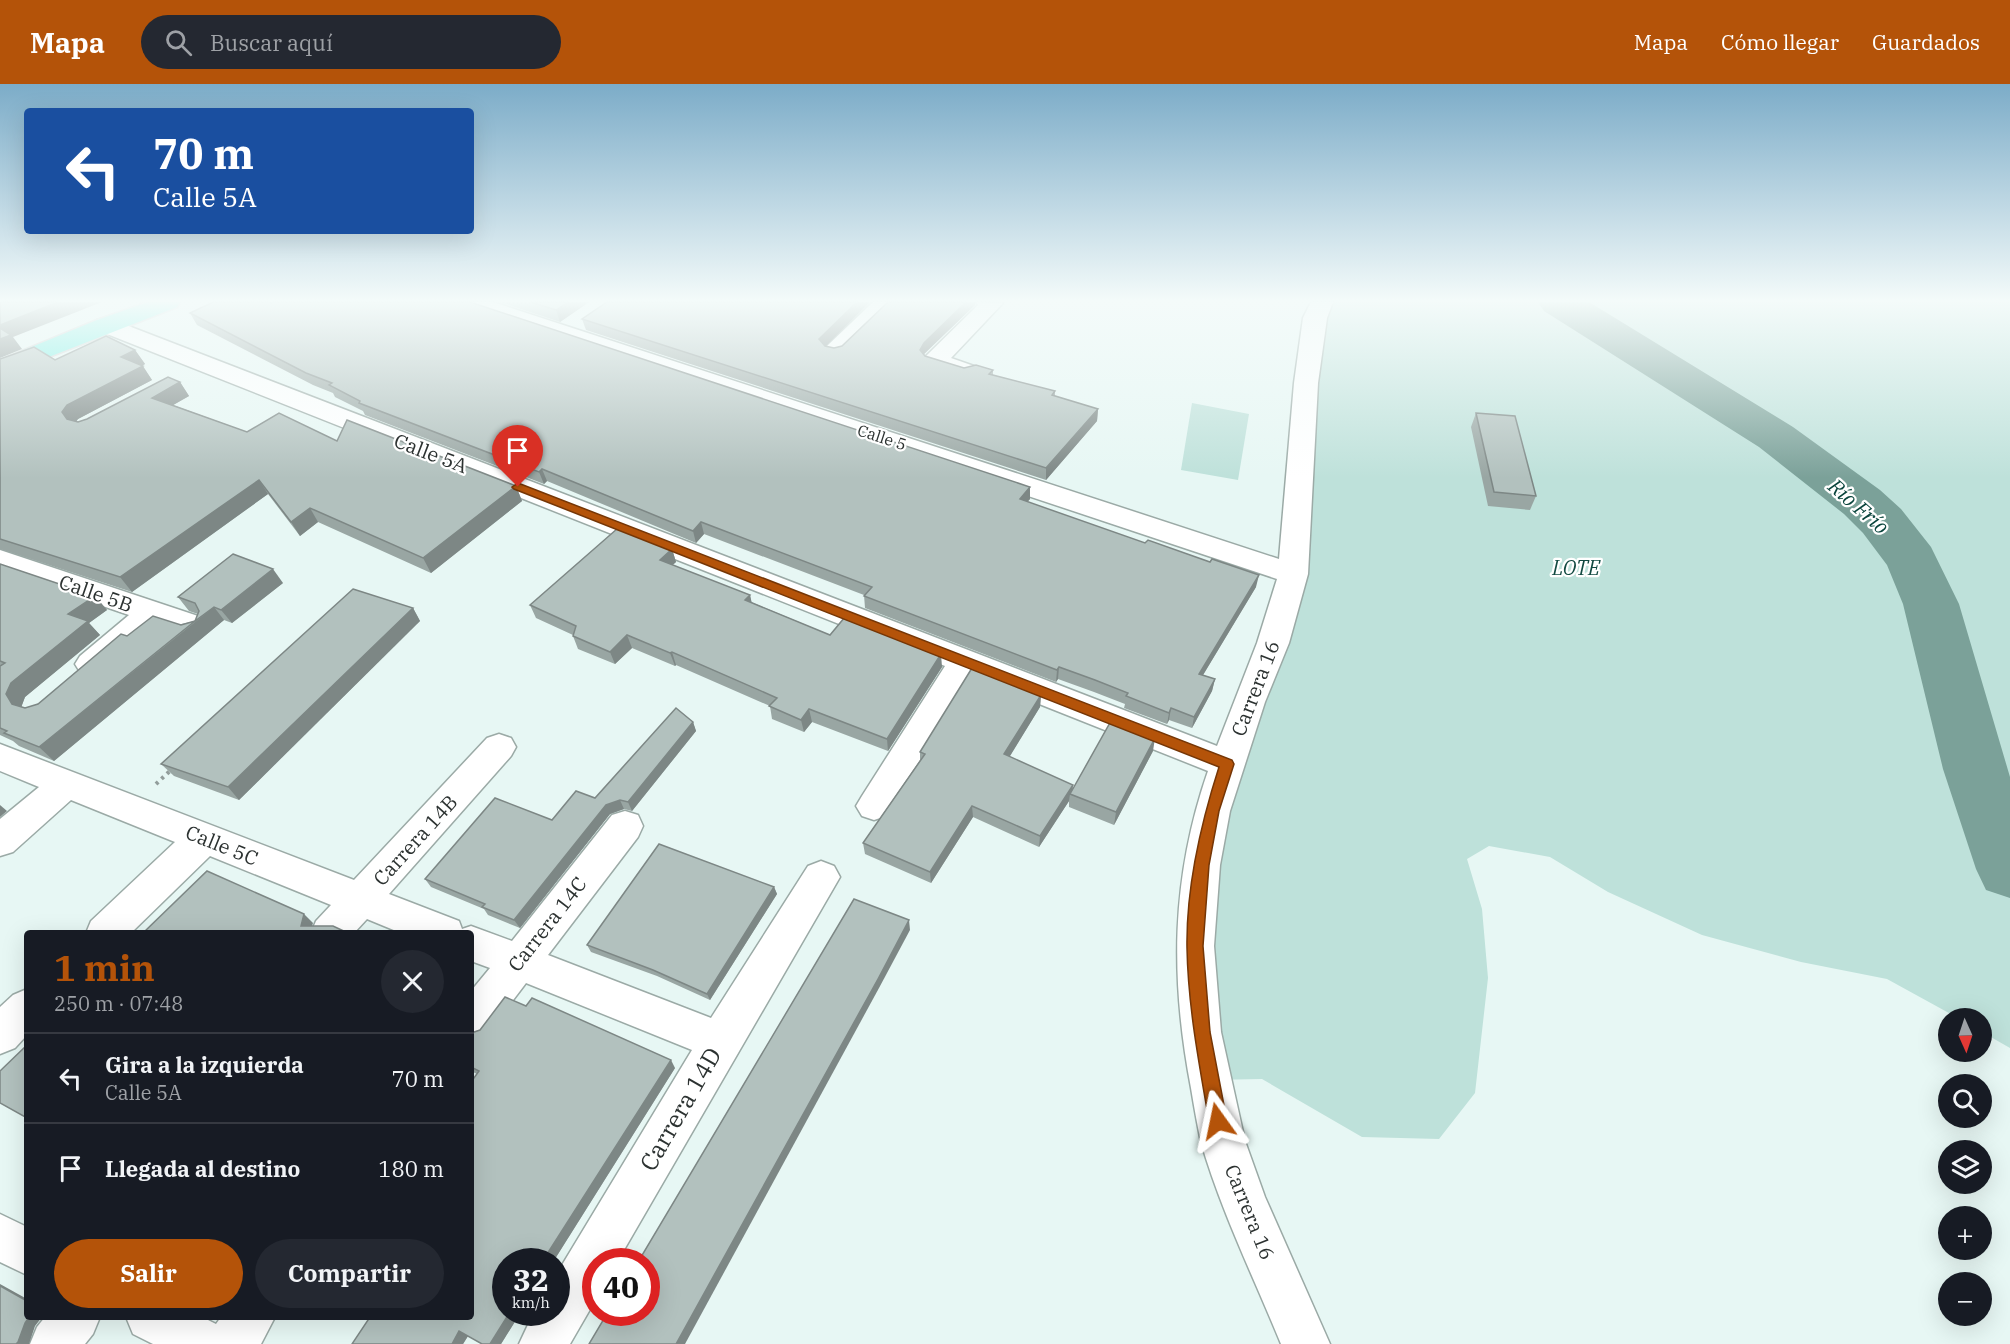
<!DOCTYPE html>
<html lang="es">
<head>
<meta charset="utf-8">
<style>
  body { margin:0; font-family:"IBM Plex Serif",serif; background:#242831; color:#f1f3f6; height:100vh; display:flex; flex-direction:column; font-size:22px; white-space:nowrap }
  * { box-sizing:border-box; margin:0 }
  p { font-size:20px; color:#9ea1a6 }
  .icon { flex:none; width:33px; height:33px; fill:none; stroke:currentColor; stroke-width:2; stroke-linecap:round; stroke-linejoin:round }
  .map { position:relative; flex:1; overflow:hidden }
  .drawer { position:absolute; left:24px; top:846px; width:450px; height:390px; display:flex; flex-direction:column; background:#171b24; border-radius:6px; box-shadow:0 6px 24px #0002 }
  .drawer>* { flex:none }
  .banner { position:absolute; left:24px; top:24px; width:450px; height:126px; border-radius:6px; box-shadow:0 6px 24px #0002; background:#1a4fa0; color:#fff; overflow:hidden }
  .needle { width:39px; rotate:177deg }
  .fabs { position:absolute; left:1938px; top:924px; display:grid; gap:12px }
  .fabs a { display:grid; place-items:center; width:54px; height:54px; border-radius:50%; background:#171b24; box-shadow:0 6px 24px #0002; font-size:30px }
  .speed { position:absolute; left:492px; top:1164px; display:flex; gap:12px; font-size:30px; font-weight:700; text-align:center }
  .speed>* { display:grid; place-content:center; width:78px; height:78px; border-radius:50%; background:#171b24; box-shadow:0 6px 24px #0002; line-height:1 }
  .speed small { font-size:15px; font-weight:400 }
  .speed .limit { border:9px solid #d22; background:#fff; color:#111 }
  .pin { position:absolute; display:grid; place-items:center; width:51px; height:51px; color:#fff; margin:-62px -26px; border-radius:50% 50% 50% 0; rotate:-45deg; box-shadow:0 0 6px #0007 }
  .pin .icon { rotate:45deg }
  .me { position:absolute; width:66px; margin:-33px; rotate:348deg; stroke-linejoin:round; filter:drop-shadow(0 0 4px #0008) }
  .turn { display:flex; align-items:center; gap:21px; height:126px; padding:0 30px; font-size:27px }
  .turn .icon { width:78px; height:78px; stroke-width:2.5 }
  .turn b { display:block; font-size:42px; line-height:51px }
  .round { display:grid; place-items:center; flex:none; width:63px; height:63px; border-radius:32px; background:#242831 }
  .head { display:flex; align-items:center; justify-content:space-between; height:102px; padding:0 30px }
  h1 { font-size:36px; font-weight:700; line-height:45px; color:#b45309 }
  .action { display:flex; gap:12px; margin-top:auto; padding:12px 30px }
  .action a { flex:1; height:69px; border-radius:36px; background:#b45309; color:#fff; font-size:24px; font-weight:700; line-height:69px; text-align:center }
  .action a+a { background:#242831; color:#f1f3f6 }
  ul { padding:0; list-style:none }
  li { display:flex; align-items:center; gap:18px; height:90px; padding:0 30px; border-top:2px solid #363941 }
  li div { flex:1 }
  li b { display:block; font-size:22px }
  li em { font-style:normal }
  header { display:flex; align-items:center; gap:36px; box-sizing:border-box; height:84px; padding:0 30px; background:#b45309; color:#fff }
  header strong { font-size:28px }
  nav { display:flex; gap:33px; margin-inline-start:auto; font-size:21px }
  .search { width:420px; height:54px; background:#242831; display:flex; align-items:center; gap:15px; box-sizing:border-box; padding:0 21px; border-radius:33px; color:#9ea1a6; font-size:22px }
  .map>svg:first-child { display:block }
  .green { fill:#bee1da }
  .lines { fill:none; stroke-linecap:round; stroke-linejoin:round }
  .river { fill:#7ba199; fill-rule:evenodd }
  .minor-casing { stroke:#9baaa6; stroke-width:3 }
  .major-casing { stroke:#d1d2d2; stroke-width:3 }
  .path { stroke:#929d9b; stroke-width:4; stroke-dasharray:3 4.5; stroke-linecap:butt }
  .minor { fill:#fff; fill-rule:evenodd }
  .major { fill:#6cefe1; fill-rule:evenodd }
  .wall { fill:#99a6a3 }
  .shaded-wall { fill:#7d8785 }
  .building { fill:#b2c1be; stroke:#7d8785; stroke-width:1.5 }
  .route { fill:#b45309; stroke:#753606; stroke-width:1.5 }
  .labels { text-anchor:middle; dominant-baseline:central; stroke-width:4.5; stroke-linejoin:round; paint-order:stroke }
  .far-street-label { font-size:16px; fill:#2c3231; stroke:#fff }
  .street-label { font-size:20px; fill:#2c3231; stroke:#fff }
  .park-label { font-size:20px; font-style:italic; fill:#114941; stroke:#fff }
  .water-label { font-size:21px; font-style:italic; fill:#09443c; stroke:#fff }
  .near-street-label { font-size:24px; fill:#2c3231; stroke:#fff }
</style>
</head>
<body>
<header>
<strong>Mapa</strong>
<div class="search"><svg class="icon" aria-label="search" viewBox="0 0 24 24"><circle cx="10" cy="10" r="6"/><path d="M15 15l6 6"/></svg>Buscar aquí</div>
<nav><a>Mapa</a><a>Cómo llegar</a><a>Guardados</a></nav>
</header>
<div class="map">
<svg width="2010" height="1260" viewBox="0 0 2010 1260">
  <rect width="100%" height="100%" fill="#e7f7f4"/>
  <g class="green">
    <path d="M1322,218H2010V964L1982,948V934H1958L1887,895L1801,878L1702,851L1608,808L1550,773L1489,762L1467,775L1482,825L1488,894L1475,1009L1439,1055L1362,1053L1262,995L1210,996L1195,862L1273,559Z"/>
    <path d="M1192,319L1249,330L1238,396L1181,386Z"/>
  </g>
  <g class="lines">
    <path class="river" d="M1538,218H1589L1793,343L1880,406L1901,425L1931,463L1959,520L2010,693V814L1986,806L1976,785L1943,685L1903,520L1887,481L1863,449L1844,430L1759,363L1544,227Z"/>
    <g class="minor-casing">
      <g id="minor">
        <path d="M459,218H493L1279,475L1294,299L1303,234L1311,218H1333L1327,234L1318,299L1308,490L1289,559L1265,618L1230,727L1220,781L1214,862L1221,948L1245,1057L1265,1113L1330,1260H1281C1254,1194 1221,1127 1201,1058C1197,1040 1194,1022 1191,1004C1170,894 1171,794 1208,687L971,593L886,732L874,736L862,732L856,722L862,712L945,582L97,246L93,241L97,236L105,234L113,236L1217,662L1257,559L1277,495L462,223Z"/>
        <path d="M873,218H897L843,272L835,274L827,272L823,267L827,262Z"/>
        <path d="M976,218L1003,219L951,274L974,282L977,287L974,292L965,294L926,282L923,277L926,272L978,221Z"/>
        <path d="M0,466L204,534L208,542L204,550L193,553L157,541L102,588L91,592L80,588L75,580L80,572L129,531L0,487Z"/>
        <path d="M499,650L511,654L516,663L511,672L389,810L459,837L462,845L471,842L512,857L612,731L625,727L638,731L643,742L638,753L548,871L711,934L808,782L821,777L834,782L840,793L617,1178H596V1215L570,1260H519L534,1228H556V1191L692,966L526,899L485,953L471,958V907L490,884L471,877V849H401L367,835L354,849H311L316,837L331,821L210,772L131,849H86L91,837L175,758L71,716L13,768L0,772V735L39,703L0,687V660L354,796L487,654Z"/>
        <path d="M27,905V951L15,964L0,970V923L13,911Z"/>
        <path d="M0,1130L27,1143V1191L0,1178Z"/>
        <path d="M45,1233H100L93,1250L85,1260H30L37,1243Z"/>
        <path d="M126,1233H202L216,1240L221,1233H275L261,1260H153L133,1250Z"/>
      </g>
    </g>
    <g class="major-casing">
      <path id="major" d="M148,218H180L177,223L0,292V276L97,236Z"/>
    </g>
    <path class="path" d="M156,700L172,685"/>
    <use href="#minor" class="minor"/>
    <use href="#major" class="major"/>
  </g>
  <g class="wall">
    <path d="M500,218H589L560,238Z"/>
    <path d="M607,218H870L825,263L834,264L975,221L924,270L925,272L964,284L993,286V291L1055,307V312L1098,325L1097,337L1046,396L586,246L582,235Z"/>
    <path d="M190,229L1030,403V415L1027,418L1256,503L1203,591L1215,595L1212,607L1192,644L1169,636L1167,640L1124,624L1125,620L1094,608L1058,595L1056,598L865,524L864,511L704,450L696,459L547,397L544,400L365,331L363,327L335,313L333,309L313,301L197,241Z"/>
    <path d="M135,266L145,280L142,282L152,296L78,335L76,337L78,338L87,335L180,298L189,312L173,321L247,348L337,357L516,402L522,417L431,489L318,438L300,452L268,410L132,508L0,465V275L55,276Z"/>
    <path d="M1476,329L1536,412L1530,426L1488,422L1471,343Z"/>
    <path d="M672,465L676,478L672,481L750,511L751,518L830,551L942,583L888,667L812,638L804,648L772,635L770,622L676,581L675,582L632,564L615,580L578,565L573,552V551L536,534L530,521Z"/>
    <path d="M0,480L95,512L107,526L89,539L100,551L25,613L21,623L25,624L38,620L127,552L195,537L198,530L189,527L178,513L283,499L232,539L224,536L54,677L19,662L13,657L0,651Z"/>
    <path d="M413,524L420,537L239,716L174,692L161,680Z"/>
    <path d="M1041,611L1040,623L1009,673L1073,704L1153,667L1114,741L1069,723V717L1039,763L973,733L931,799L865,770L863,759L920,676V668Z"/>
    <path d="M693,638L696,647L632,727L624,725L610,730L520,844L488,831L484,825L431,803L425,795L552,736L595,714Z"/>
    <path d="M774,803L777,810L710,916L657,892L591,868L587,861Z"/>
    <path d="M471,949L675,984L553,1178H506V1228H521L501,1260H482L468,1252L463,1260H352L471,1233L477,990L471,987Z"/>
  </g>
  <g class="shaded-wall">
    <path d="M58,218H102L13,253L22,265L0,274V241Z"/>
    <path d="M568,218H589L560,238L556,226Z"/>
    <path d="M857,218H870L821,267L819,255Z"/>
    <path d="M966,218H975V221L924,270L921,278L920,266L924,259Z"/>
    <path d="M135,266L145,280L131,287L121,273Z"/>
    <path d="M143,282L152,296L78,335L73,342L62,328L67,321Z"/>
    <path d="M180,298L189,312L161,328L152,314Z"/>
    <path d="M1098,325L1097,337L1046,396V384Z"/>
    <path d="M542,385L547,397L544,400L539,388Z"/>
    <path d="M259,396L268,410L132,508L120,493Z"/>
    <path d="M516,402L522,417L431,489L423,474Z"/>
    <path d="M1030,403V415L1019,427L1020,415Z"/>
    <path d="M310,424L318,438L300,452L291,438Z"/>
    <path d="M701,438L704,450L696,459L693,447Z"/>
    <path d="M672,465L676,478L664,489L660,476Z"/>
    <path d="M273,485L283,499L232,539L221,526Z"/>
    <path d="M1259,491L1256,503L1197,601L1199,590Z"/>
    <path d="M750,511L753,524L745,516Z"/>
    <path d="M95,512L107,526L89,539L100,551L25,613L21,624L12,620L6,610L11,599L68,530Z"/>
    <path d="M214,523L224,536L54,677L39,663Z"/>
    <path d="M413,524L420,537L239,716L228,703Z"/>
    <path d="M627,551L632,564L615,580L610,568Z"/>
    <path d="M672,568L676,581L675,582L670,569Z"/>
    <path d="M941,570L942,583L888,667L887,655Z"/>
    <path d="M1059,583L1058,595L1056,598L1057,586Z"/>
    <path d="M1215,595L1212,607L1192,644L1194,633Z"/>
    <path d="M1041,611L1040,623L1004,682V670Z"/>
    <path d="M1171,624L1169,636L1167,640L1169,629Z"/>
    <path d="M809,625L812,638L804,648L801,636Z"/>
    <path d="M693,638L696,647L632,727L628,718Z"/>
    <path d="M1155,654L1153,667L1114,741L1116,728Z"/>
    <path d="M1073,701L1072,711L1070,710L1069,717L1039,763L1040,752Z"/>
    <path d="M620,716L624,725L610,730L520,844L514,836L606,721Z"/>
    <path d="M0,721L7,727L0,733Z"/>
    <path d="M972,722L973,733L931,799L930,788Z"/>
    <path d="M774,803L777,810L710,916L707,910Z"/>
    <path d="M304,830L313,839L310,849L301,842Z"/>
    <path d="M909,836L910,846L879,904L685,1260H676Z"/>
    <path d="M671,976L675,984L553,1178H542Z"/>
    <path d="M0,1200L27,1215V1217L0,1202Z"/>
    <path d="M510,1228H521L501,1260H490Z"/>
    <path d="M29,1233H42L35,1242L29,1260H16L25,1239Z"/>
    <path d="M459,1247L468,1252L463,1260H452Z"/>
  </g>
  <g class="building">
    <path d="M0,218H58L0,241Z"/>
    <path d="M213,218H269L271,219L273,218H470L1030,403L1020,415L1145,459L1148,456L1210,478L1212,475L1259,491L1199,590L1215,595L1194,633L1171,624L1169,629L1126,612L1128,609L1095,596L1059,583L1057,586L864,512L872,503L701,438L693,447L542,385L539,388L359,319L360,317L329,301L332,299L306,289L190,229Z"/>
    <path d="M531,218H568L556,226Z"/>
    <path d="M607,218H857L819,255L825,262L834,264L842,262L888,218H966L924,259L920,266L925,272L964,284L976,281L993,286L989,290L1055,307L1052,311L1098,325L1046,384L582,235Z"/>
    <path d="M0,244L11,251L0,255Z"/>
    <path d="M106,252L135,266L121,273L143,282L67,321L62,328L67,335L78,338L87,335L168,293L180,298L152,314L247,348L279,329L337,357L347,336L516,402L423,474L310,424L291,438L259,396L120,493L0,455V275L34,263L55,276Z"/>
    <path d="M1476,329L1515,332L1536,412L1494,408Z"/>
    <path d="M618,444L672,465L660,476L750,511L745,516L830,551L845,533L941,570L887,655L809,625L801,636L769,622L777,614L672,568L670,569L627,551L610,568L573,552L576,542L530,521Z"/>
    <path d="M233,470L273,485L221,526L214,523L195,537L199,527L195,519L178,513Z"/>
    <path d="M0,480L95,512L68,530L88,537L11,599L6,610L12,620L25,624L38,620L121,550L127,552L153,532L181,541L195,537L39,663L4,649L7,647L0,644V582L5,579L0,577Z"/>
    <path d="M353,505L413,524L228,703L161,680Z"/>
    <path d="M972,584L1041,611L1004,670L1073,701L1040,752L972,722L930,788L863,759L925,670L920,668Z"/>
    <path d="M676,624L693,638L628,718L620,716L606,721L514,836L482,823L485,820L425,795L495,714L552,736L576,707L595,714Z"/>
    <path d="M1111,637L1155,654L1116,728L1070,710Z"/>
    <path d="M659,760L774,803L707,910L653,886L587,861Z"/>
    <path d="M207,787L304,830L301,842H333L348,849H143Z"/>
    <path d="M854,815L909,836L878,895L676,1260H589L608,1228H646V1178H638Z"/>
    <path d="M505,913L526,922L532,914L671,976L542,1178H506V1228H510L490,1260H482L459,1247L452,1260H352L370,1233H471V998L479,987L471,983V949L480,946Z"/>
    <path d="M27,961V1034L0,1019V987Z"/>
    <path d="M0,1202L27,1217V1233H29L25,1239L18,1258L16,1260H0Z"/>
  </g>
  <linearGradient id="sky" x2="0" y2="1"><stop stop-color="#7cacc8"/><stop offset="0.55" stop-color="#f4fbfa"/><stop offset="1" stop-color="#f4fbfa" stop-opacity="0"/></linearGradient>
  <rect width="2010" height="394" fill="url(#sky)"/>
  <path class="route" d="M518,399L1232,676L1234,680L1219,727L1209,781L1203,862L1210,948L1227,1037L1225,1043L1218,1046L1212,1043L1209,1037C1199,979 1188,922 1187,864C1186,804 1201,739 1219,683L514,405L512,403Z"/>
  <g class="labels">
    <g class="far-street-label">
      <text transform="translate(882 353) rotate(18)">Calle 5</text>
    </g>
    <g class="street-label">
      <text transform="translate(431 369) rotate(21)">Calle 5A</text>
      <text transform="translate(96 509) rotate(19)">Calle 5B</text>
      <text transform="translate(1255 604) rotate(-69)">Carrera 16</text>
      <text transform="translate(415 756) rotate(-48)">Carrera 14B</text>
      <text transform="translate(222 761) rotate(22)">Calle 5C</text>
      <text transform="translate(547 840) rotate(-52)">Carrera 14C</text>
      <text transform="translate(1250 1128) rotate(68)">Carrera 16</text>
    </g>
    <g class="park-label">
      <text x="1576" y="483">LOTE</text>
    </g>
    <g class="water-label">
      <text transform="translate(1859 422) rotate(41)">Río Frío</text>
    </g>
    <g class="near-street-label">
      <text transform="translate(680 1025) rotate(-60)">Carrera 14D</text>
    </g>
  </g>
</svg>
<div class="fabs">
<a><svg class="needle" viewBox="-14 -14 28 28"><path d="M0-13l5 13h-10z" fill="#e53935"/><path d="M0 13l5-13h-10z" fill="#9ea1a6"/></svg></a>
<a><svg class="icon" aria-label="search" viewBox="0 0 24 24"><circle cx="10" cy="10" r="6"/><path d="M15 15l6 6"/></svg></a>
<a><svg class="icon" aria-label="layers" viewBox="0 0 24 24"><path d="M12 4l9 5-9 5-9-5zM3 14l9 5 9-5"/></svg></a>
<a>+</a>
<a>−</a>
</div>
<div class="speed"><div>32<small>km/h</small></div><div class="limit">40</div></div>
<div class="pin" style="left:518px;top:403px;background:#d93025"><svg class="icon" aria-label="arrive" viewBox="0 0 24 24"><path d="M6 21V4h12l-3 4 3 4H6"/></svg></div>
<svg class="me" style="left:1218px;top:1037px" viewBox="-20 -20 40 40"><path d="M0-17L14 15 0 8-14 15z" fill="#b45309" stroke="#fff" stroke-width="4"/></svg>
<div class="banner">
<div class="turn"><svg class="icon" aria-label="left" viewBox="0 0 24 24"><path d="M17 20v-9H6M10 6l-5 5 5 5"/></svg><div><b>70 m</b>Calle 5A</div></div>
</div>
<section class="drawer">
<div class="head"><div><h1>1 min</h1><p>250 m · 07:48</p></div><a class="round"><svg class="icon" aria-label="close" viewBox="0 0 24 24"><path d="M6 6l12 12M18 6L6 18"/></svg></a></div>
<ul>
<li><svg class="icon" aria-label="left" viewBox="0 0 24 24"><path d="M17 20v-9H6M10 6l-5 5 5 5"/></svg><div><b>Gira a la izquierda</b><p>Calle 5A</p></div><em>70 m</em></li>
<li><svg class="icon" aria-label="arrive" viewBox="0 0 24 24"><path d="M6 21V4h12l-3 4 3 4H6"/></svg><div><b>Llegada al destino</b></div><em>180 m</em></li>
</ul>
<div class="action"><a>Salir</a><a>Compartir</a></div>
</section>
</div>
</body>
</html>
